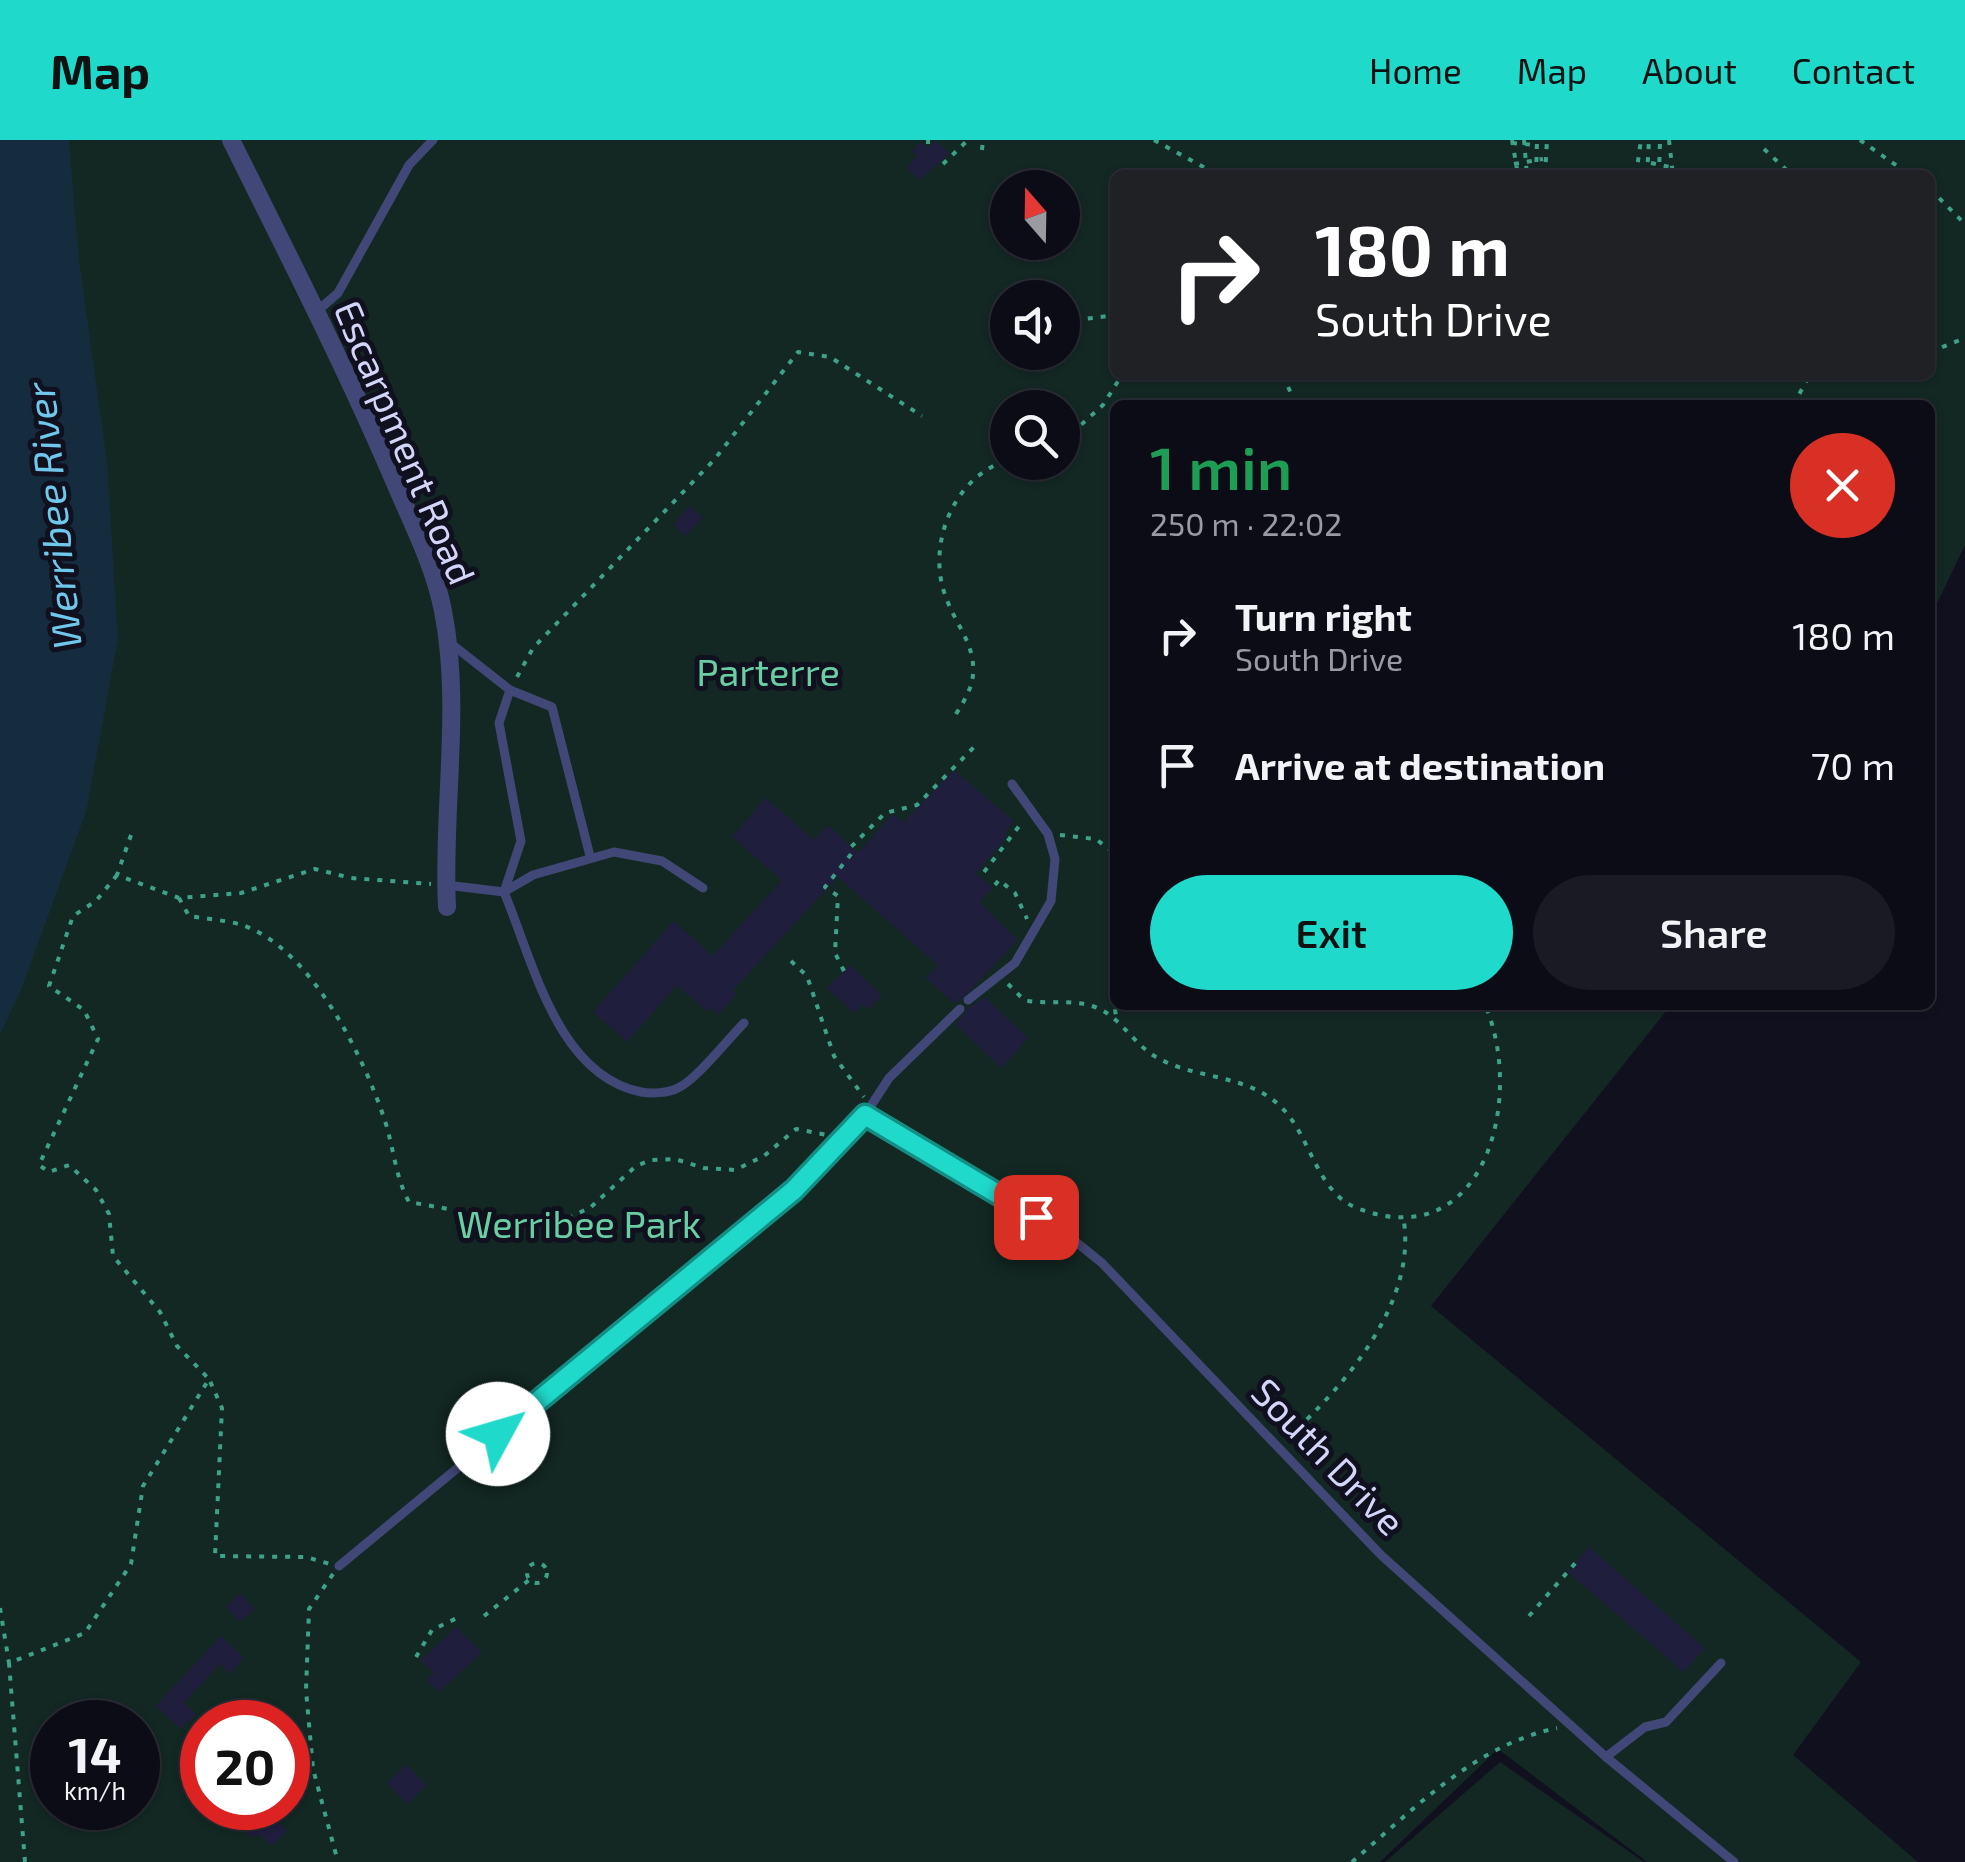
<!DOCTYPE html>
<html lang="en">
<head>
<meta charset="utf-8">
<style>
  body { margin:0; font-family:"Exo 2",sans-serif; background:#1a1a24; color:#f1f3f6; height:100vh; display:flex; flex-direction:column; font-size:38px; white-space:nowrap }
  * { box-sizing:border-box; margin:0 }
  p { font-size:32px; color:#9a9ba1 }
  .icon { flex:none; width:55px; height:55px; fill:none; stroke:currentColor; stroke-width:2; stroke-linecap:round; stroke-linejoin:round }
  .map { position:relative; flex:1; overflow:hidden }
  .sheet { position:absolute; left:1110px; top:260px; width:825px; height:610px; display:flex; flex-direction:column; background:#0c0c17; border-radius:15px; box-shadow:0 2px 8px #0004,0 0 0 2px #2c2c36 }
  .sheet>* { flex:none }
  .banner { position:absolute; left:1110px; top:30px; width:825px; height:210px; border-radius:15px; box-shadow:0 2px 8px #0004,0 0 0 2px #2c2c36; background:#202124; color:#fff; overflow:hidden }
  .needle { width:65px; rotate:340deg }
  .fabs { position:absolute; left:990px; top:30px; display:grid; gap:20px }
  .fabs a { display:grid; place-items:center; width:90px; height:90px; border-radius:50%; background:#0c0c17; box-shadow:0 2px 8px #0004,0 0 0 2px #2c2c36; font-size:50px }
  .speed { position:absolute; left:30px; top:1560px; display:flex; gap:20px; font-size:50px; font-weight:700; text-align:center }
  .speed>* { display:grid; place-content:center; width:130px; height:130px; border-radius:50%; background:#0c0c17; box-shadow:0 2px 8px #0004,0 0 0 2px #2c2c36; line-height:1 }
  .speed small { font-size:25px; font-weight:400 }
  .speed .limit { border:15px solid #d22; background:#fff; color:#111 }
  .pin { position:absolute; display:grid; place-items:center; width:85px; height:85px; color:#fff; margin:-42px; border-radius:20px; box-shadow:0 5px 15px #0006 }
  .me { position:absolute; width:110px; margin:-55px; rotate:51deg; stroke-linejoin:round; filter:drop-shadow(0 0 8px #0008) }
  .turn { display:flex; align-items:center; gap:35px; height:210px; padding:0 40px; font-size:45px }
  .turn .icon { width:130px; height:130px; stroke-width:2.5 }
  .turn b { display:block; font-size:70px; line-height:85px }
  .round { display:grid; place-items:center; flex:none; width:105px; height:105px; border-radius:52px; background:#1a1a24 }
  .overview { display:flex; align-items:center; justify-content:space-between; height:170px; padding:0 40px }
  h1 { font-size:60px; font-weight:600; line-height:75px; color:#1e9e55 }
  .cta { display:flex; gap:20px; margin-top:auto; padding:20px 40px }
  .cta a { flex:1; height:115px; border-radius:60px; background:#1fdacb; color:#111; font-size:40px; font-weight:600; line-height:115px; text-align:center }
  .cta a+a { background:#1a1a24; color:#f1f3f6 }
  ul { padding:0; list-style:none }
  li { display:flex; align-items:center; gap:30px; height:130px; padding:0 40px }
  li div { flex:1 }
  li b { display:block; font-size:38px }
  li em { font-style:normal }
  header { display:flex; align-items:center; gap:60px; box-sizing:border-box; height:140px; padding:0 50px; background:#1fdacb; color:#111 }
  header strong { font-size:48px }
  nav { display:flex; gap:55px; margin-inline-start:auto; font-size:35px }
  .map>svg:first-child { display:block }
  .green { fill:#132823; fill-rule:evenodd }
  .water { fill:#142c3e }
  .building { fill:#1f1e3d }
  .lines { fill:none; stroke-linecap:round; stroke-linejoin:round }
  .path { stroke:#3ea28a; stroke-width:4; stroke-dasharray:5 8; stroke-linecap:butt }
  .service { stroke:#414877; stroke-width:9 }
  .minor { stroke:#414877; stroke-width:18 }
  .route-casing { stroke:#148e84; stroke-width:25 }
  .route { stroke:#1fdacb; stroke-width:18 }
  .labels { text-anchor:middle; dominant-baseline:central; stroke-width:10; stroke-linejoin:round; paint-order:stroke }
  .street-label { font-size:38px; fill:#d3d6f9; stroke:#10101f }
  .park-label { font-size:38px; fill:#6acea3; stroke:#10101f }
  .water-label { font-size:40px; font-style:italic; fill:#6fc8eb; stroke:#10101f }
</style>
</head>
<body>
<header>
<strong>Map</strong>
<nav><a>Home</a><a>Map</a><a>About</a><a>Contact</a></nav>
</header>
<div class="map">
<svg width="1965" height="1722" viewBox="0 0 1965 1722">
  <rect width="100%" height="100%" fill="#10101f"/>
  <g class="green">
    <path d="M0,0H1965V405L1930,478V265H1115V865H1671L1431,1166L1861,1522L1793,1615L1918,1722H1647L1498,1609L1380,1722H0ZM1115,35H1930V235H1115ZM1008,48H1062V102H1008ZM1008,158H1062V212H1008ZM1008,268H1062V322H1008ZM52,1582H138V1668H52ZM202,1582H288V1668H202Z"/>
    <path d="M1500,1622L1644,1722H1385Z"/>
  </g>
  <path class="water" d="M0,0H69L79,119L107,322L118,499L86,672L21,850L0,895Z"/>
  <g class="building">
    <path d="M936,1L950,13L920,40L907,28L917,16L912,11L921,2L929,8Z"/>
    <path d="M690,366L703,377L686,396L673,385Z"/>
    <path d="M954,630L1014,681L1004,694L1007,697L976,733L993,748L979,762L1018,800L960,861L954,863L926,838L938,825L838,737L733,850L737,854L719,874L711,868L708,872L677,845L627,902L593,872L674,781L713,816L782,740L732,697L766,658L814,700L828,685L858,713L893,674L903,683Z"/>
    <path d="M850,825L882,855L869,869L863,864L854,873L827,848Z"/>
    <path d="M985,857L1028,898L1002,928L956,885L968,868Z"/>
    <path d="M1589,1407L1705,1508L1684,1532L1568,1432Z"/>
    <path d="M240,1453L255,1469L240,1482L226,1467Z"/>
    <path d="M457,1487L482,1513L439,1552L427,1540L434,1533L421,1520Z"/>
    <path d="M221,1496L244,1518L230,1534L220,1524L184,1563L196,1574L181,1589L156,1566Z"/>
    <path d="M202,1597V1625L189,1638L176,1624Z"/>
    <path d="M406,1625L426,1645L408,1664L387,1643Z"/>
    <path d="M251,1668H264L287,1691L272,1706L261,1695L250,1697L240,1686Z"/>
  </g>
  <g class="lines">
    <g class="path">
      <path d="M928,0V4"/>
      <path d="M1154,0L1218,35"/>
      <path d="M1512,0L1518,35"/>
      <path d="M1524,0L1527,35"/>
      <path d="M1669,0L1673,35"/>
      <path d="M1860,0L1910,35"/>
      <path d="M1512,3L1535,5"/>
      <path d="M1764,9L1792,35"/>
      <path d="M982,10L983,0"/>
      <path d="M1651,23L1674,28"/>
      <path d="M943,24L968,0"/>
      <path d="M1514,24L1543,19"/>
      <path d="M1536,35L1537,0"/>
      <path d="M1545,35L1547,0"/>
      <path d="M1636,35L1641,0"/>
      <path d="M1647,35L1649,0"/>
      <path d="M1659,35L1660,0"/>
      <path d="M1930,49L1965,84"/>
      <path d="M1022,156L1024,158"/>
      <path d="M1062,182L1115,175"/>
      <path d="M1930,212L1965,198"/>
      <path d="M1283,235L1296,265"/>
      <path d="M1793,265L1810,235"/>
      <path d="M1062,302L1103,265L1122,235"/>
      <path d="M517,537L533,508L714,320L798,212L830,217L922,276"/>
      <path d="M956,574C966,558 975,544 973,524C971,500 955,482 947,460C925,408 952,337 1008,320"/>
      <path d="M131,695L117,735L179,758L241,753L315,729L351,738L431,744"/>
      <path d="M1060,695L1096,699L1115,714"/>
      <path d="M984,732L1023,681"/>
      <path d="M117,735L96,761L73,776L49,846L84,870L98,899L39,1025L49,1032L69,1025L96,1050L109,1074L113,1116L160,1172L177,1206L209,1239"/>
      <path d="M995,745L999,740L1015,753L1027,779"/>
      <path d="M179,758L189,776C206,779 226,780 242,785C311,808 364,917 385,981C394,1009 395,1036 409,1062L550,1087L591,1067L636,1026L651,1020L675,1019L704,1028L735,1030L764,1016L796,989L827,995"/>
      <path d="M1115,792L1110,830L1116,877"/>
      <path d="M791,821L807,836L834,916L864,957"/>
      <path d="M844,831L835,813L838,756L825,747L852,713L851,707L885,673L917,665L977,604"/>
      <path d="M1008,844L1024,860C1046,865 1070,859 1092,866C1119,874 1132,903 1156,917C1195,940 1248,933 1282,968C1311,997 1317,1053 1357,1068C1486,1118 1525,956 1485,865"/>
      <path d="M1288,1297C1346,1245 1419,1160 1403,1076"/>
      <circle cx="537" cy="1433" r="10"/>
      <path d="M333,1434L309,1469L306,1550L313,1629L338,1722"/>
      <path d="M0,1468L9,1523"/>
      <path d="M484,1476L529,1440"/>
      <path d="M1529,1476L1578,1420"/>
      <path d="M416,1517L432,1490L457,1478"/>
      <path d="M25,1722L9,1523L85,1493L131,1424L143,1346L209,1239L222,1268L215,1416L306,1417L330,1424"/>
      <path d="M1352,1722C1414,1669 1475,1605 1557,1588"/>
    </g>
    <g class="service">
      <path d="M316,172L338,153L409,25L433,0"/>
      <path d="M449,502L510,550L499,583L521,701L504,752C533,821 557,935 641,952C651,954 669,953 678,948C697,939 728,899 744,883"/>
      <path d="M510,550L552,567L590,716"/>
      <path d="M446,745L504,752L533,735L614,712L662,721L703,748"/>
      <path d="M968,860L1015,823L1051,761L1055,719L1048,694L1012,644"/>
      <path d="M865,975L1066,1094L1102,1123L1381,1415L1606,1617L1734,1722"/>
      <path d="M339,1426L794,1050L865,975L889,938L960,869"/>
      <path d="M1606,1617L1645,1587L1666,1582L1721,1523"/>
    </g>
    <path class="minor" d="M231,0C286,111 343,222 392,336C410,379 434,424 443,471C462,567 442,669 447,767"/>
  </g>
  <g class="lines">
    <g class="route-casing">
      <path id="route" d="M498,1294L794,1050L865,975L1036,1077"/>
    </g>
    <use href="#route" class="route"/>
  </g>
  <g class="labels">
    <g class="street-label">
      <text transform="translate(406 302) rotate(67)">Escarpment Road</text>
      <text transform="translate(1329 1316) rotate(46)">South Drive</text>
    </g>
    <g class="park-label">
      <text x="768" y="531">Parterre</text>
      <text x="579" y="1083">Werribee Park</text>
    </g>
    <g class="water-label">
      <text transform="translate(52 376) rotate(-96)">Werribee River</text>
    </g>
  </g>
</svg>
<div class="fabs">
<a><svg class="needle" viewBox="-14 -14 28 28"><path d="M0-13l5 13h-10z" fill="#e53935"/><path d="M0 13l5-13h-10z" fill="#9a9ba1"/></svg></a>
<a><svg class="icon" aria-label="sound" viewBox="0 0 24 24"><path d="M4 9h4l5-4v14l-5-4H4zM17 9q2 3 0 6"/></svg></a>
<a><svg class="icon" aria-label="search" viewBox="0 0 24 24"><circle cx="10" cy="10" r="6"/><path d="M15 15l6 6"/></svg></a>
</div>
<div class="speed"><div>14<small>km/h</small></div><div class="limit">20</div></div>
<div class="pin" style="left:1036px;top:1077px;background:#d93025"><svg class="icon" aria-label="arrive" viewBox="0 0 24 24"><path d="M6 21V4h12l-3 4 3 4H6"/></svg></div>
<svg class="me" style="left:498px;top:1294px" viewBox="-20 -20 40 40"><circle r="19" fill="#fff"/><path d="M0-13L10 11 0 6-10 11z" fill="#1fdacb"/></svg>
<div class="banner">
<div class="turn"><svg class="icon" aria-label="right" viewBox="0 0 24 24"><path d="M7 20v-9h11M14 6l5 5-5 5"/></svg><div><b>180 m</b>South Drive</div></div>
</div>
<section class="sheet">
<div class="overview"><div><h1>1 min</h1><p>250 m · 22:02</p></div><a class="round" style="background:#d93025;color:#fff"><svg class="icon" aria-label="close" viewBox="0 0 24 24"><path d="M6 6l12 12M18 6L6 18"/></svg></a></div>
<ul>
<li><svg class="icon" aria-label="right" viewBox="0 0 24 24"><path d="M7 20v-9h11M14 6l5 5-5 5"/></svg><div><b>Turn right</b><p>South Drive</p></div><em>180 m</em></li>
<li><svg class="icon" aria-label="arrive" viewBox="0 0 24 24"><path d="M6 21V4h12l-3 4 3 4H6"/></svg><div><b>Arrive at destination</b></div><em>70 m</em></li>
</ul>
<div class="cta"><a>Exit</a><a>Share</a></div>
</section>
</div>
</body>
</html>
